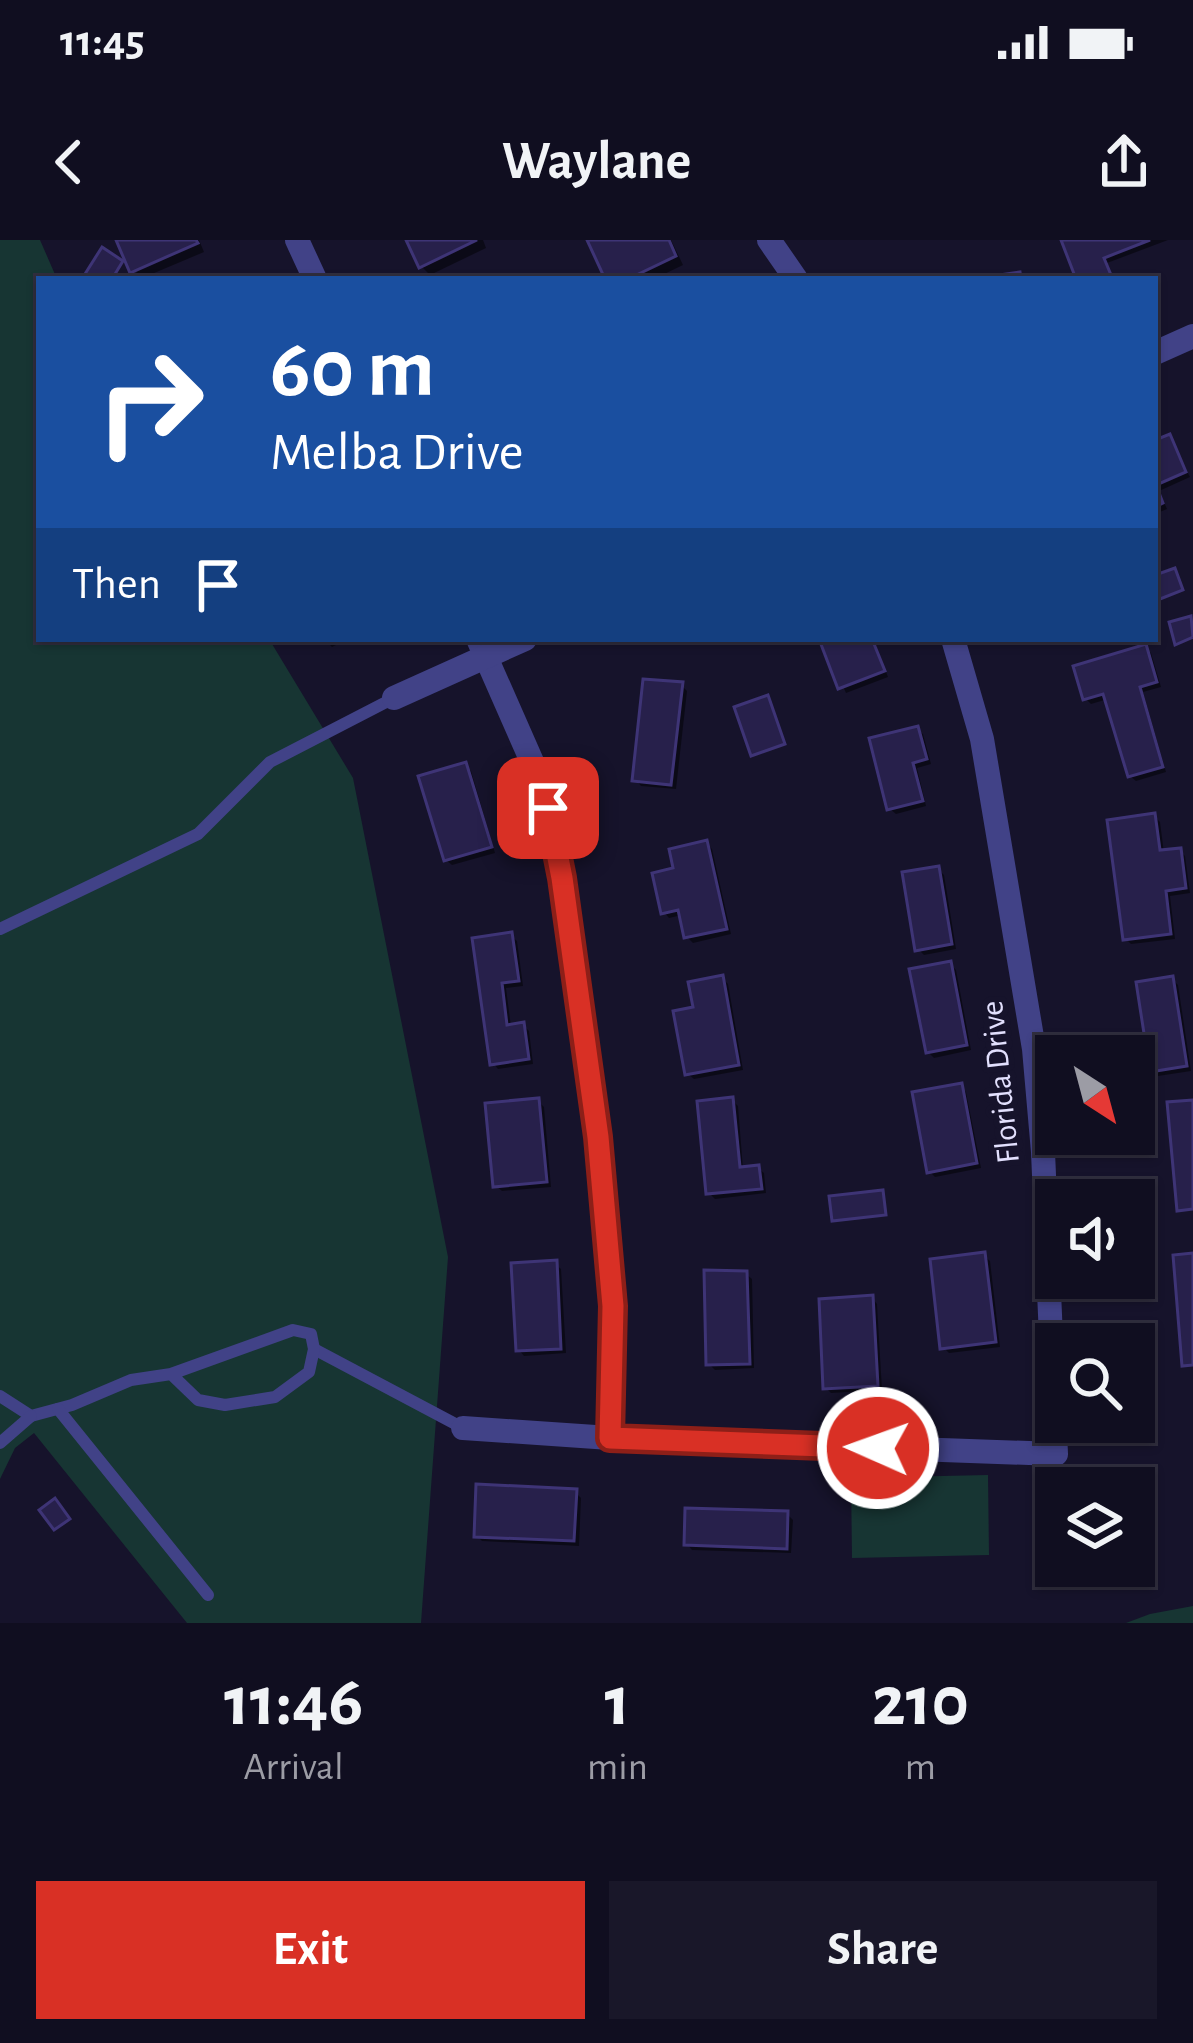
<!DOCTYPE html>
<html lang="en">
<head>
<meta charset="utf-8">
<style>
  body { margin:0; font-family:"Alegreya Sans",sans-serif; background:#191729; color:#f1f3f6; height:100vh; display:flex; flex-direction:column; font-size:45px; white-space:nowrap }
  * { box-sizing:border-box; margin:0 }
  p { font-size:39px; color:#9c9ca5 }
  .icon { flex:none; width:66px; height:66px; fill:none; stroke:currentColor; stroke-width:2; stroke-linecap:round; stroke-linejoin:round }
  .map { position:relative; height:1383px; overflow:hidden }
  .panel { display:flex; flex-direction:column; background:#100e20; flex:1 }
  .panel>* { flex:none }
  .guide { position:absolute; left:36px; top:36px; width:1122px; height:366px; border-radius:0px; box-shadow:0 3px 9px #0004,0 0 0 3px #302e3e; background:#1a4fa0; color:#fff; overflow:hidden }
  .needle { width:78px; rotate:144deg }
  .fabs { position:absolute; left:1035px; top:795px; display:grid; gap:24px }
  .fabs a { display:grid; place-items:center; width:120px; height:120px; border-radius:0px; background:#100e20; box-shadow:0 3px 9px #0004,0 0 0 3px #302e3e; font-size:60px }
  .pin { position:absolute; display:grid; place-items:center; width:102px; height:102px; color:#fff; margin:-51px; border-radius:24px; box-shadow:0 6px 18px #0006 }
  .me { position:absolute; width:132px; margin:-66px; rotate:272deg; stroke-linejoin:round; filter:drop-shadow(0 0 9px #0008) }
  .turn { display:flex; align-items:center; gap:42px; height:252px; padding:0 36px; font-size:54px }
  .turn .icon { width:156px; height:156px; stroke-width:2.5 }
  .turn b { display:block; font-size:84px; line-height:102px }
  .then { display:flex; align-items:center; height:114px; padding:0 36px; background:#0003; gap:24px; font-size:45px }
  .eta { display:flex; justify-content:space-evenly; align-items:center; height:204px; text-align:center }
  .eta b { font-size:72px; font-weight:600; line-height:84px }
  .primary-button { display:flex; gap:24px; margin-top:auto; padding:24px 36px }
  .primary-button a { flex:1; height:138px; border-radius:0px; background:#d93025; color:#fff; font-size:48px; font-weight:600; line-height:138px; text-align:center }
  .primary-button a+a { background:#191729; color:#f1f3f6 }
  .status { display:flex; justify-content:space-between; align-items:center; height:84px; padding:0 60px; background:#100e20; direction:ltr }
  .status svg { height:33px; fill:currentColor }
  header { display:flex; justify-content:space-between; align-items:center; height:156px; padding:0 36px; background:#100e20; font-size:54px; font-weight:600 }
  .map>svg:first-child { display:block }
  .green { fill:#173533 }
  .shadow { fill:#0007 }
  .building { fill:#27204b; stroke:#3e3476; stroke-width:3 }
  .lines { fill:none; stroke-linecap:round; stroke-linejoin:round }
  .service { stroke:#414287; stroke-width:12 }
  .minor { stroke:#414287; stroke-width:24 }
  .route-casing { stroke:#8d1f18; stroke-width:30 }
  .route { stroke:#d93025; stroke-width:21 }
  .labels { text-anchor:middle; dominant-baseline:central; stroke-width:12; stroke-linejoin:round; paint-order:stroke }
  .street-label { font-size:33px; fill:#e2e0fd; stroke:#16132b }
</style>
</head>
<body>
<div class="status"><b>11:45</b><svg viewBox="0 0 49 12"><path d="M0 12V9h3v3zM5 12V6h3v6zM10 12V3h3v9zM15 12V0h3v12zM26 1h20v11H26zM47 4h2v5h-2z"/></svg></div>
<header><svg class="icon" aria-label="back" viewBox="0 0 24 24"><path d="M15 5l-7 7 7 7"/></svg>Waylane<svg class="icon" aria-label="share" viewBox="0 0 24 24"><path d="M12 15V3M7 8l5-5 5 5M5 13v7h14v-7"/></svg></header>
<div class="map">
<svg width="1193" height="1383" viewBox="0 0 1193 1383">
  <rect width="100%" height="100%" fill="#16132b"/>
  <g class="green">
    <path d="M0,0H40L57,39H39V399H269L353,538L448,1017L421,1383H187L34,1193L15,1208L0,1239Z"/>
    <path d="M988,1235L989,1315L852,1318L851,1238Z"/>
    <path d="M1193,1366V1383H1126L1150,1374Z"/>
  </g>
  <g class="shadow">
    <path d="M119,0H199L204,12L140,39Z"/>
    <path d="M409,0H483L486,8L430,35L421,26Z"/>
    <path d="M590,0H671L683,25L654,39H608Z"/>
    <path d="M1064,0H1168L1107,23L1113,39H1079Z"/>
    <path d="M1169,197L1190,237L1159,251L1167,269L1155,274V204Z"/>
    <path d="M324,399H348L332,407Z"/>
    <path d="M822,399H878L874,400L888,437L846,453Z"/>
    <path d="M1145,408L1151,413L1161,447L1143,452L1166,532L1136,541L1130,536L1108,459L1091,464L1085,458Z"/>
    <path d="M681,445L687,451L676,549L641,546L636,540Z"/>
    <path d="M917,489L923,494L931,524L917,528L926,566L896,574L890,569Z"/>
    <path d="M465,525L471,531L495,613L452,625L446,620Z"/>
    <path d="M1154,576L1160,582L1164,613L1180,611L1185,616L1190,653L1170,656L1175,699L1131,704L1126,699Z"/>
    <path d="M706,603L712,609L731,694L693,703L687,697L682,675L669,678L664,672L677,631Z"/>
    <path d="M938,629L944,635L956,709L924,715L918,709Z"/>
    <path d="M511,696L517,701L523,746L506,748L511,787L523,785L529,791L533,824L498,829L493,823L476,701Z"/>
    <path d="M950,724L956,730L971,810L934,818L928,812Z"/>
    <path d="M722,738L728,744L743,830L694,839L688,834L697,770Z"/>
    <path d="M1172,739L1178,745L1191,831L1158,836L1152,830Z"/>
    <path d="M961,846L966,852L981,928L935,937L929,931Z"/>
    <path d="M732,860L738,866L743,929L758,928L764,933L766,953L715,959L709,953Z"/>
    <path d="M538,861L544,867L551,947L502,951L496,946Z"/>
    <path d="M882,953L886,976L835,980Z"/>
    <path d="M984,1016L990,1021L1000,1107L949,1113L943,1107Z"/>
    <path d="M555,1024L561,1029L566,1113L524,1116L519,1110Z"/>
    <path d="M746,1034L752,1039L754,1128L715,1130L709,1124Z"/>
    <path d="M872,1058L877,1064L882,1150L831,1153L826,1148Z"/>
    <path d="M575,1252L581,1258L579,1306L482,1301L477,1296Z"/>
    <path d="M787,1274L793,1280L791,1313L692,1310L687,1304Z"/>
  </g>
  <g class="building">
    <path d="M116,0H196L198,3L130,33Z"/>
    <path d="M406,0H477L419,28Z"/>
    <path d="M587,0H669L676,16L628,39H605Z"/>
    <path d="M1061,0H1150L1104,18L1111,35L1101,39H1076Z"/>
    <path d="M102,7L123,21L112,39H93L85,34Z"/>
    <path d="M1020,32L1021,39H972Z"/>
    <path d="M1170,194L1186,232L1156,245L1163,263L1155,267V200Z"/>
    <path d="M1175,328L1183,350L1155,361V335Z"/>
    <path d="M1191,376L1193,397L1175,405L1169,382Z"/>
    <path d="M819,399H872L885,431L838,449Z"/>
    <path d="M1146,404L1157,442L1140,447L1163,527L1128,537L1103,454L1083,460L1073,426Z"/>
    <path d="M643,439L683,442L671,545L632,541Z"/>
    <path d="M768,455L785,504L751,516L734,467Z"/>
    <path d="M918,486L927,519L913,523L923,561L887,570L869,498Z"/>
    <path d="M466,522L492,607L444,621L418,536Z"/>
    <path d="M1155,573L1160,610L1181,608L1186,648L1166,651L1171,694L1123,700L1107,580Z"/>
    <path d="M707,600L727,689L684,698L678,670L661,674L652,633L673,628L669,609Z"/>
    <path d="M939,626L952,704L915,711L902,632Z"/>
    <path d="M512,692L519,741L502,743L507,785L524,782L529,819L490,825L472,698Z"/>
    <path d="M951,721L967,805L926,813L909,729Z"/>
    <path d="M723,735L739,825L685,835L673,771L693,767L688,742Z"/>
    <path d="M1173,736L1187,826L1150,832L1136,742Z"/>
    <path d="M962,843L977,923L927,933L912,852Z"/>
    <path d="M733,857L740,927L759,925L762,949L706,954L697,861Z"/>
    <path d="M539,858L547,942L493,947L485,863Z"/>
    <path d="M1193,860V969L1177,971L1167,862Z"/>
    <path d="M883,950L886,975L832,981L829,956Z"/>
    <path d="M985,1012L996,1102L940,1109L930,1019Z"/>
    <path d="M1193,1013V1125L1182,1126L1173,1015Z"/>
    <path d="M557,1020L561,1109L516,1111L511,1023Z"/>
    <path d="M704,1030L747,1031L750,1124L706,1125Z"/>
    <path d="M873,1055L878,1146L823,1149L819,1059Z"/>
    <path d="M476,1244L577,1249L574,1301L474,1297Z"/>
    <path d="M55,1258L70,1279L54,1290L39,1270Z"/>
    <path d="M685,1268L788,1271L787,1309L684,1305Z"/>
  </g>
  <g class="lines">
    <g class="service">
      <path d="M0,689L198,594L270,522L394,458"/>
      <path d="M314,1109L463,1188"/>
      <path d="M0,1156L31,1176L72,1165L131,1140L171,1134L293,1090L311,1094L314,1109L309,1132L275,1157L225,1165L198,1160L171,1134"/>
      <path d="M58,1169L208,1355"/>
      <path d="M0,1203L31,1176"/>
    </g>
    <g class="minor">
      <path d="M297,0L315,39"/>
      <path d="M769,0L796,39"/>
      <path d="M1155,113L1193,96"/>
      <path d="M478,399L537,533L562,638L598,897L613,1066L610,1198"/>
      <path d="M394,458L525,399"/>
      <path d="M463,1188L610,1198L1056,1214L1043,912L1034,809L982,499L953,399"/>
    </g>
  </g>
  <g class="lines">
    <g class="route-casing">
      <path id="route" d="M548,568L562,638L598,897L613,1066L610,1198L878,1208"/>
    </g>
    <use href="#route" class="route"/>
  </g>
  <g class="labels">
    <g class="street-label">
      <text transform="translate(1001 842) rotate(-96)">Florida Drive</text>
    </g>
  </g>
</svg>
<div class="fabs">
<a><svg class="needle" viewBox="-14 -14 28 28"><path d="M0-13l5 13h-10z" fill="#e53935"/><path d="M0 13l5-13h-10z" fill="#9c9ca5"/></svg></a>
<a><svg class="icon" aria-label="sound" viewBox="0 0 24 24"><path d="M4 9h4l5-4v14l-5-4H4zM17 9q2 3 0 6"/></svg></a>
<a><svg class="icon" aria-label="search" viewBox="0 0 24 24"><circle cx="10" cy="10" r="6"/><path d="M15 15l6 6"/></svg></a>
<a><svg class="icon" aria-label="layers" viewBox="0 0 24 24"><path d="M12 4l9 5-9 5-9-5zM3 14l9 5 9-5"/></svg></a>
</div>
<div class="pin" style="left:548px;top:568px;background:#d93025"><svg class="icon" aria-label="arrive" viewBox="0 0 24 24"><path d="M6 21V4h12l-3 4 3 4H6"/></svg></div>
<svg class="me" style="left:878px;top:1208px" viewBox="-20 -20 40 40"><circle r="17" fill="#d93025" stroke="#fff" stroke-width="3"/><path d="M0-11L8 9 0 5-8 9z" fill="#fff"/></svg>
<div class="guide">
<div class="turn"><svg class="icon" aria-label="right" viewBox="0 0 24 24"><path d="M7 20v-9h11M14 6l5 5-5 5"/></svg><div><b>60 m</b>Melba Drive</div></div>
<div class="then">Then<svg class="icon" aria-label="arrive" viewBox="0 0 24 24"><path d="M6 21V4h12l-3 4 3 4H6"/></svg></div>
</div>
</div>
<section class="panel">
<div class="eta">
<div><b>11:46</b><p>Arrival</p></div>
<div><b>1</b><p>min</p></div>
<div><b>210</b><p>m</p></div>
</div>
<div class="primary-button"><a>Exit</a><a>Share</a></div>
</section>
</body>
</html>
